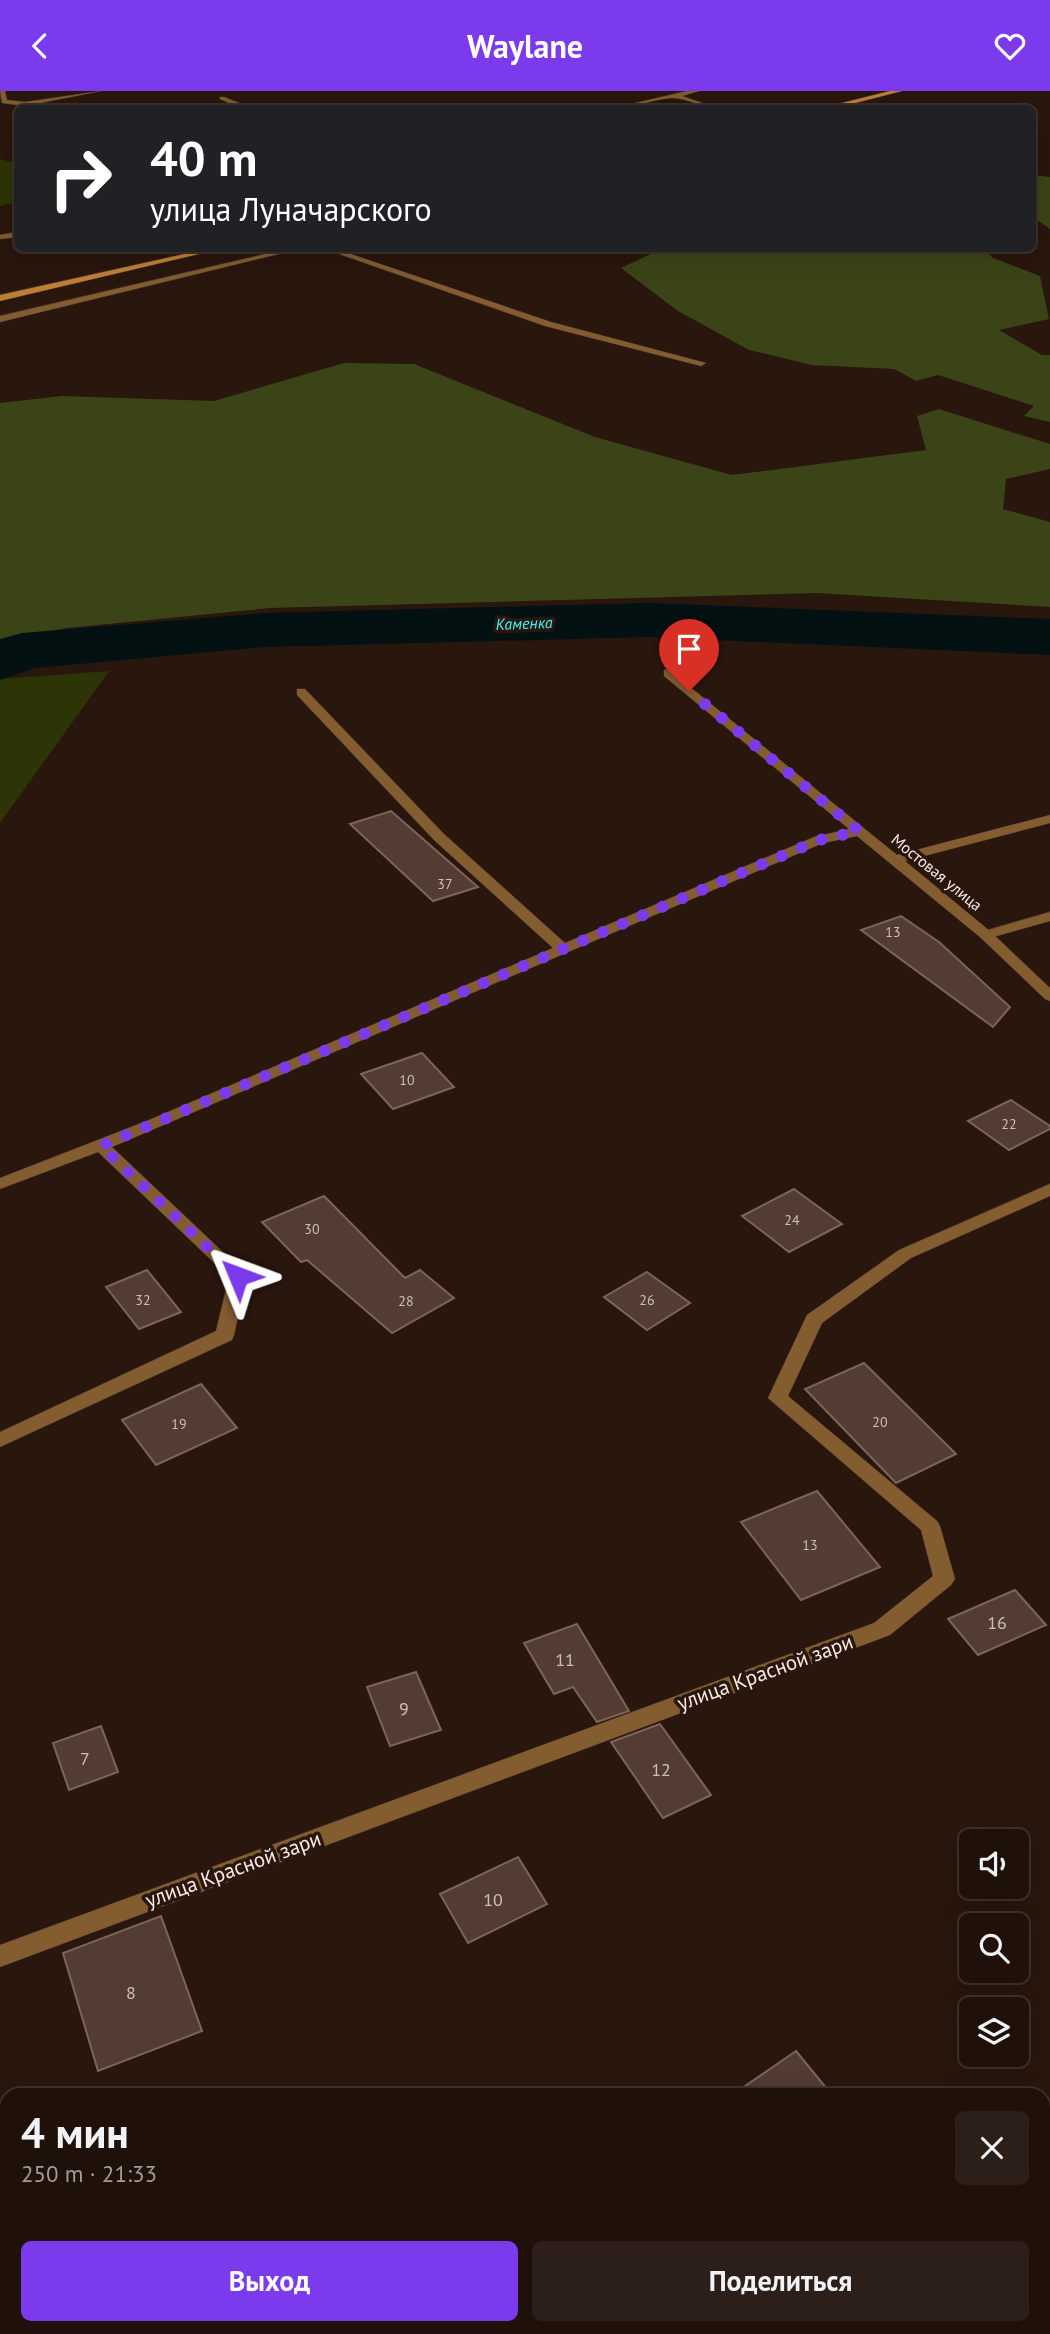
<!DOCTYPE html>
<html lang="ru">
<head>
<meta charset="utf-8">
<style>
  body { margin:0; font-family:"PT Sans",sans-serif; background:#2c1e18; color:#f1f3f6; height:100vh; display:flex; flex-direction:column; font-size:26px; white-space:nowrap }
  * { box-sizing:border-box; margin:0 }
  p { font-size:23px; color:#a19d9c }
  .icon { flex:none; width:38px; height:38px; fill:none; stroke:currentColor; stroke-width:2; stroke-linecap:round; stroke-linejoin:round }
  .map { position:relative; flex:1; overflow:hidden }
  .sheet { position:absolute; left:0px; top:1997px; width:1050px; height:247px; display:flex; flex-direction:column; background:#1f100a; border-radius:21px 21px 0 0; box-shadow:0 7px 28px #0002,0 0 0 2px #3c302b }
  .sheet>* { flex:none }
  .top-card { position:absolute; left:14px; top:14px; width:1022px; height:147px; border-radius:10px; box-shadow:0 7px 28px #0002,0 0 0 2px #3c302b; background:#202124; color:#fff; overflow:hidden }
  .tools { position:absolute; left:959px; top:1738px; display:grid; gap:14px }
  .tools a { display:grid; place-items:center; width:70px; height:70px; border-radius:10px; background:#1f100a; box-shadow:0 7px 28px #0002,0 0 0 2px #3c302b; font-size:35px }
  .pin { position:absolute; display:grid; place-items:center; width:60px; height:60px; color:#fff; margin:-72px -30px; border-radius:50% 50% 50% 0; rotate:-45deg; box-shadow:0 0 7px #0007 }
  .pin .icon { rotate:45deg }
  .me { position:absolute; width:77px; margin:-38px; rotate:314deg; stroke-linejoin:round; filter:drop-shadow(0 0 5px #0008) }
  .turn { display:flex; align-items:center; gap:24px; height:147px; padding:0 21px; font-size:32px }
  .turn .icon { width:91px; height:91px; stroke-width:2.5 }
  .turn b { display:block; font-size:49px; line-height:60px }
  .round { display:grid; place-items:center; flex:none; width:74px; height:74px; border-radius:10px; background:#2c1e18 }
  .overview { display:flex; align-items:center; justify-content:space-between; height:119px; padding:0 21px }
  h1 { font-size:42px; font-weight:600; line-height:52px }
  .button { display:flex; gap:14px; margin-top:auto; padding:14px 21px }
  .button a { flex:1; height:80px; border-radius:10px; background:#7c3aed; color:#fff; font-size:28px; font-weight:600; line-height:80px; text-align:center }
  .button a+a { background:#2c1e18; color:#f1f3f6 }
  header { display:flex; justify-content:space-between; align-items:center; height:91px; padding:0 21px; background:#7c3aed; color:#fff; font-size:32px; font-weight:600 }
  .map>svg:first-child { display:block }
  .green { fill:#2d3506 }
  .forest { fill:#3b4416 }
  .lines { fill:none; stroke-linecap:round; stroke-linejoin:round }
  .river { fill:#031112; fill-rule:evenodd }
  .building { fill:#533d32; stroke:#7c6459; stroke-width:2 }
  .lane-casing { stroke:#46342b; stroke-width:1 }
  .street-casing { stroke:#46342b; stroke-width:1 }
  .secondary-casing { stroke:#46342b; stroke-width:1 }
  .lane { fill:#835c30; fill-rule:evenodd }
  .street { fill:#835c30; fill-rule:evenodd }
  .secondary { fill:#be7f34; fill-rule:evenodd }
  .route { stroke:#7c3aed; stroke-width:12; stroke-dasharray:0 21.6 }
  .labels { text-anchor:middle; dominant-baseline:central; stroke-width:7; stroke-linejoin:round; paint-order:stroke }
  .number-label { font-size:14px; fill:#cfbfb7 }
  .far-water-label { font-size:16px; font-style:italic; fill:#36faff; stroke:#29160d }
  .far-street-label { font-size:16px; fill:#f8eae3; stroke:#29160d }
  .near-number-label { font-size:18px; fill:#cfbfb7 }
  .near-street-label { font-size:21px; fill:#f8eae3; stroke:#29160d }
</style>
</head>
<body>
<header><svg class="icon" aria-label="back" viewBox="0 0 24 24"><path d="M15 5l-7 7 7 7"/></svg>Waylane<svg class="icon" aria-label="heart" viewBox="0 0 24 24"><path d="M12 20l-8-8c-3-5 5-10 8-4 3-6 11-1 8 4z"/></svg></header>
<div class="map">
<svg width="1050" height="2243" viewBox="0 0 1050 2243">
  <rect width="100%" height="100%" fill="#29160d"/>
  <g class="green">
    <path d="M0,68L18,73L17,111L0,115Z"/>
    <path d="M109,580L0,732V588Z"/>
  </g>
  <g class="forest">
    <path d="M1033,84L1050,86V138L1033,126Z"/>
    <path d="M671,158H984L993,167L1040,185L1049,228L999,239L1042,264H1050V331L1024,325L1034,315L938,284L916,290L894,278L812,274L749,259L678,220L621,177L657,160Z"/>
    <path d="M344,272L414,273L595,346L732,384L926,359L917,325L939,318L1050,353V378L1006,388L1003,418L1050,431V516L816,502L270,517L67,537L0,550V312L62,305L214,310Z"/>
  </g>
  <g class="lines">
    <path class="river" d="M649,512L1050,528V564L649,546L265,556L35,577L0,589V548L22,542L265,522Z"/>
  </g>
  <g class="building">
    <path d="M391,720L478,796L433,810L350,733Z"/>
    <path d="M901,825L939,851L1010,916L993,936L861,839Z"/>
    <path d="M422,962L454,996L393,1018L361,983Z"/>
    <path d="M1011,1009L1050,1035V1038L1009,1059L968,1030Z"/>
    <path d="M794,1098L842,1133L789,1161L742,1125Z"/>
    <path d="M324,1105L405,1187L420,1179L454,1207L392,1242L307,1169L301,1171L262,1131Z"/>
    <path d="M147,1179L181,1221L139,1238L106,1196Z"/>
    <path d="M647,1181L690,1212L647,1239L604,1206Z"/>
    <path d="M864,1272L956,1363L896,1392L805,1298Z"/>
    <path d="M201,1293L237,1337L156,1374L122,1329Z"/>
    <path d="M817,1400L880,1476L801,1509L741,1431Z"/>
    <path d="M1015,1499L1046,1534L978,1564L948,1528Z"/>
    <path d="M577,1533L629,1620L597,1631L573,1596L554,1603L524,1552Z"/>
    <path d="M416,1581L441,1639L390,1655L367,1596Z"/>
    <path d="M660,1633L711,1704L663,1727L611,1651Z"/>
    <path d="M101,1635L118,1681L69,1699L53,1652Z"/>
    <path d="M518,1766L547,1813L468,1852L440,1803Z"/>
    <path d="M161,1825L202,1940L98,1980L63,1862Z"/>
    <path d="M796,1960L832,2004H732Z"/>
  </g>
  <g class="lines">
    <g class="lane-casing">
      <g id="lane">
        <path d="M0,0H5L7,9L25,11L101,0L25,15L2,12Z"/>
        <path d="M687,0H699L682,5L720,18C704,18 686,6 671,7C650,9 631,18 610,18Z"/>
        <path d="M220,6H224L254,18H243L220,8Z"/>
        <path d="M18,141V146L0,148V144Z"/>
        <path d="M1050,821V830L986,848L979,844L981,841Z"/>
      </g>
    </g>
    <g class="street-casing">
      <g id="street">
        <path d="M287,158H299L0,231V225Z"/>
        <path d="M325,158H336L551,231L706,272L701,275L545,235Z"/>
        <path d="M668,578L897,764L1050,724V732L905,770L991,841L1050,897V910L1045,908L981,847L857,745L823,752L112,1056L244,1181L247,1185L234,1244L232,1249L0,1356V1341L216,1240L229,1186L98,1061L0,1098V1087L149,1029L553,857L434,749L297,604V598H305L444,743L565,852L814,746L849,738L664,585V579Z"/>
        <path d="M1050,1093V1105L911,1167L822,1232L788,1305L937,1430L940,1435L955,1488L951,1494L890,1544L0,1876V1854L874,1532L933,1485L921,1439L768,1307L807,1224L899,1159Z"/>
      </g>
    </g>
    <g class="secondary-casing">
      <g id="secondary">
        <path d="M890,0H902L832,18H818Z"/>
        <path d="M207,158H220L0,210V204Z"/>
      </g>
    </g>
    <use href="#lane" class="lane"/>
    <use href="#street" class="street"/>
    <use href="#secondary" class="secondary"/>
  </g>
  <g class="lines">
    <path class="route" d="M238,1185L101,1055L819,749L859,740L689,600"/>
  </g>
  <g class="labels">
    <g class="number-label">
      <text x="445" y="793">37</text>
      <text x="893" y="841">13</text>
      <text x="407" y="989">10</text>
      <text x="1009" y="1033">22</text>
      <text x="792" y="1129">24</text>
      <text x="312" y="1138">30</text>
      <text x="143" y="1209">32</text>
      <text x="647" y="1209">26</text>
      <text x="406" y="1210">28</text>
      <text x="880" y="1331">20</text>
      <text x="179" y="1333">19</text>
      <text x="810" y="1454">13</text>
    </g>
    <g class="far-water-label">
      <text transform="translate(524 532) rotate(-2)">Каменка</text>
    </g>
    <g class="far-street-label">
      <text transform="translate(937 781) rotate(39)">Мостовая улица</text>
    </g>
    <g class="near-number-label">
      <text x="997" y="1531">16</text>
      <text x="565" y="1568">11</text>
      <text x="404" y="1617">9</text>
      <text x="85" y="1667">7</text>
      <text x="661" y="1678">12</text>
      <text x="493" y="1808">10</text>
      <text x="131" y="1901">8</text>
    </g>
    <g class="near-street-label">
      <text transform="translate(765 1581) rotate(-20)">улица Красной зари</text>
      <text transform="translate(233 1778) rotate(-20)">улица Красной зари</text>
    </g>
  </g>
</svg>
<div class="tools">
<a><svg class="icon" aria-label="sound" viewBox="0 0 24 24"><path d="M4 9h4l5-4v14l-5-4H4zM17 9q2 3 0 6"/></svg></a>
<a><svg class="icon" aria-label="search" viewBox="0 0 24 24"><circle cx="10" cy="10" r="6"/><path d="M15 15l6 6"/></svg></a>
<a><svg class="icon" aria-label="layers" viewBox="0 0 24 24"><path d="M12 4l9 5-9 5-9-5zM3 14l9 5 9-5"/></svg></a>
</div>
<div class="pin" style="left:689px;top:600px;background:#d93025"><svg class="icon" aria-label="arrive" viewBox="0 0 24 24"><path d="M6 21V4h12l-3 4 3 4H6"/></svg></div>
<svg class="me" style="left:238px;top:1185px" viewBox="-20 -20 40 40"><path d="M0-17L14 15 0 8-14 15z" fill="#7c3aed" stroke="#fff" stroke-width="4"/></svg>
<div class="top-card">
<div class="turn"><svg class="icon" aria-label="right" viewBox="0 0 24 24"><path d="M7 20v-9h11M14 6l5 5-5 5"/></svg><div><b>40 m</b>улица Луначарского</div></div>
</div>
<section class="sheet">
<div class="overview"><div><h1>4 мин</h1><p>250 m · 21:33</p></div><a class="round"><svg class="icon" aria-label="close" viewBox="0 0 24 24"><path d="M6 6l12 12M18 6L6 18"/></svg></a></div>
<div class="button"><a>Выход</a><a>Поделиться</a></div>
</section>
</div>
</body>
</html>
